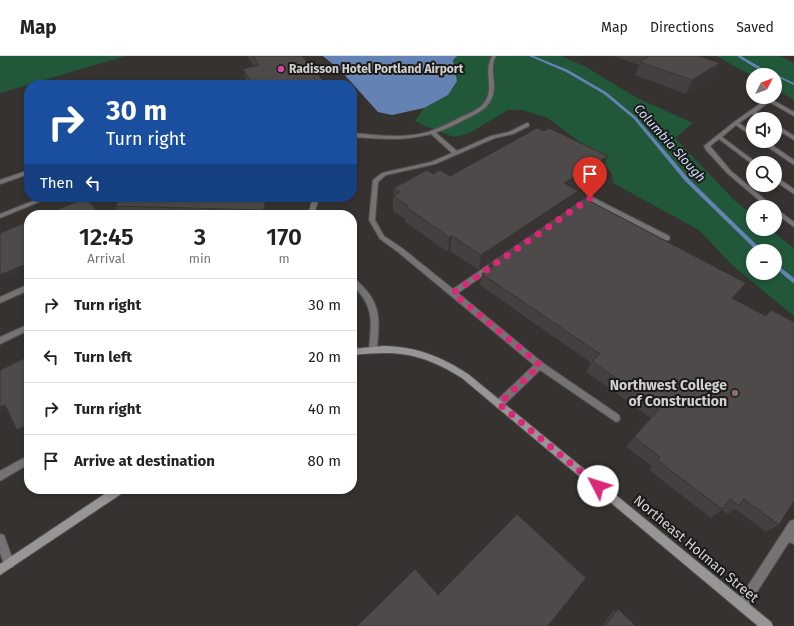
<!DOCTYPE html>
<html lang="en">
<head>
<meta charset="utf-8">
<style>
  body { margin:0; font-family:"Fira Sans",sans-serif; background:#f6f6f6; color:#222; height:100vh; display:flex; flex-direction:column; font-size:15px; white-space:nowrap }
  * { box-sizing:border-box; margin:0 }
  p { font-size:13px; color:#767676 }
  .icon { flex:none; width:22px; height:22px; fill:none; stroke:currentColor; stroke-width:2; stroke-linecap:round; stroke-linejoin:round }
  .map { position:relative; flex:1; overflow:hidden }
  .details { position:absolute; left:24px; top:154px; width:333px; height:284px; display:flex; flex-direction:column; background:#fff; border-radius:16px; box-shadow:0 2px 6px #0003 }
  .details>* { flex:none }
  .banner { position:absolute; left:24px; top:24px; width:333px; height:122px; border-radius:16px; box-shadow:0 2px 6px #0003; background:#1a4fa0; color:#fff; overflow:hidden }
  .needle { width:26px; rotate:48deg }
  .buttons { position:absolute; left:746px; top:12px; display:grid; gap:8px }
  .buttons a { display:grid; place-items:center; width:36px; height:36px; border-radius:50%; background:#fff; box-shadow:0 2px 6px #0003; font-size:20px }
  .pin { position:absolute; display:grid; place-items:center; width:34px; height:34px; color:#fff; margin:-41px -17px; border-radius:50% 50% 50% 0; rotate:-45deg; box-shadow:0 0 4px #0007 }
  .pin .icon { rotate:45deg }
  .me { position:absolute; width:44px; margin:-22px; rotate:310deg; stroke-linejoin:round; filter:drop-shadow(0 0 3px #0008) }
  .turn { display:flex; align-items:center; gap:14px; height:84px; padding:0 16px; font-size:18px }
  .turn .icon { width:52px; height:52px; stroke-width:2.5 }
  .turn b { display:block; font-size:28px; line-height:34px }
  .then { display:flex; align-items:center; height:38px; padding:0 16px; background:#0003; gap:8px; font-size:15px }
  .eta { display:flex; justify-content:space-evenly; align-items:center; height:68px; text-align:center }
  .eta b { font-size:24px; font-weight:600; line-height:28px }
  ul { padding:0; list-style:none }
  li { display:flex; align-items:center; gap:12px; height:52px; padding:0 16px; border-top:1px solid #e0e0e0 }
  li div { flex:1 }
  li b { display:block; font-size:15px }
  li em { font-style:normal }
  header { display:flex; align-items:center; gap:24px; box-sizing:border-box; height:56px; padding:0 20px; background:#fff; border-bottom:1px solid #e0e0e0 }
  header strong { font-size:19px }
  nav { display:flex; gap:22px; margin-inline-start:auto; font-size:14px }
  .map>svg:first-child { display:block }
  .green { fill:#21583a; fill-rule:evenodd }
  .water { fill:#6483b3 }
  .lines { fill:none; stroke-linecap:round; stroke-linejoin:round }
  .stream { fill:#6483b3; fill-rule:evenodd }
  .lane-casing { stroke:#514f4d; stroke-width:2 }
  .street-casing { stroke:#514f4d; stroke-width:2 }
  .secondary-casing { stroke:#514f4d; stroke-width:2 }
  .lane { fill:#747273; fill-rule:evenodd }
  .street { fill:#747273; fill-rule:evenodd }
  .secondary { fill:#989596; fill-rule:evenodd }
  .wall { fill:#43403f }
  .shaded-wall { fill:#373433 }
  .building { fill:#4e4a49; stroke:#373433 }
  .route { stroke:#db2777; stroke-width:7; stroke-dasharray:0 12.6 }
  .hotel-dot { fill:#d1479c; stroke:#1b1a19; stroke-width:1.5 }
  .education-dot { fill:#8d6e63; stroke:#1b1a19; stroke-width:1.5 }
  .labels { text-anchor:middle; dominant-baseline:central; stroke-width:4; stroke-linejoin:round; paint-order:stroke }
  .far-poi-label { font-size:12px; font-weight:bold; fill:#d3d1d0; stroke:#1b1a19; text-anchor:start }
  .far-water-label { font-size:13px; font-style:italic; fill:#ccdffb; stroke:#1b1a19 }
  .poi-label { font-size:14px; font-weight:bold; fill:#d3d1d0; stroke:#1b1a19; text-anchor:end }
  .street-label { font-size:14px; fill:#d3d1d0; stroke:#1b1a19 }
</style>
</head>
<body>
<header>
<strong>Map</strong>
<nav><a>Map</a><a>Directions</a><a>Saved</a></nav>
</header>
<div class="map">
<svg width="794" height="570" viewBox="0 0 794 570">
  <rect width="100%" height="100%" fill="#353230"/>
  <g class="green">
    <path d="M0,0H126L0,37Z"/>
    <path d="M457,0H561L584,10L637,42L693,67L675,82L734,144L753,159V173H769L794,192V260L733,210L699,174L613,127L612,117L589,93L548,62L522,54H508L468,78L454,81L425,70L415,65L424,52L448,39L457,25L453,4ZM753,195H775V217H753Z"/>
    <path d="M716,0H779L794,7V44L775,33V19L753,20Z"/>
  </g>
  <path class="water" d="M323,0H457L453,4L457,25L448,39L424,52L392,59L378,56L342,16Z"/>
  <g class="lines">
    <g class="stream">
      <path d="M529,0H534L568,14L606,36L636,61L689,123L763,195H757L685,125L634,63L604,38L566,16Z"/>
      <path d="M737,0H741L760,11L794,27V29L775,20V19C765,19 746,6 737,0Z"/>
      <path d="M775,207L794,222V227L792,226L775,212Z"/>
    </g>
    <g class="lane-casing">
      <g id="lane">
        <path d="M767,43H771L794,56V60L769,46L756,56L767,63H760L752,58L739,67L753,77V81L736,69L722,81L757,107L752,108L719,83L710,90L731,115L774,151H767L727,117L706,94L704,90L734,66Z"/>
        <path d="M527,67L529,68V70L513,78L495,82L435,108L386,119L378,126L375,164L384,180L402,192L453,233L494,205H498L500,207L498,209L458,237L543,307L619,359L620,362L619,365L616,366L540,314L502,351L499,352L496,351L495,348L496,345L534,309L398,196L380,183L369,164L373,124L382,117L431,106L452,97L430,77V75H434L457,95L491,80L509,76Z"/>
        <path d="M775,68L794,80V84L775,72Z"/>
        <path d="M759,85H766L794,104V109Z"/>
        <path d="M775,120L794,133V138L775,125Z"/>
        <path d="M590,140L669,180L670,182L669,184H665L590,145L582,150H578V148Z"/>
        <path d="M43,141H51L0,162V158Z"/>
        <path d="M775,152L794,166V171L775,157Z"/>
        <path d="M29,228V234L0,247V241Z"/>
        <path d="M29,268V274L0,288V281Z"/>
        <path d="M29,399V408L0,425V415Z"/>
        <path d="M794,464V488L789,486L746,553L742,555L738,553L736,549L738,545L790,465Z"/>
        <path d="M0,478L4,479L14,507L13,511L9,512L5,511L0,497Z"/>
      </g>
    </g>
    <g class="street-casing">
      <g id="street">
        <path d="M492,0H496C488,14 499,30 491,44C486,54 474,59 464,64C449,72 433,79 416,81C395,85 373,82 352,81V77C377,79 403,83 428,76C440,72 450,67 461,61C470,57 481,53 486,44C494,31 483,15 492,0Z"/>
        <path d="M29,114V118L0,128V124Z"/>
        <path d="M313,141H319L314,159H308Z"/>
        <path d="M352,222C358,224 362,230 366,234C382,252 379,271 377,293L376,295H370L369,293C372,265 374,249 352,229Z"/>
      </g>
    </g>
    <g class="secondary-casing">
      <g id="secondary">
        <path d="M384,290C417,291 440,300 468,318L771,566L773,570H758L462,322C422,297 398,294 352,299V293Z"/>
        <path d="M112,433H126L124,436L0,519V508Z"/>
      </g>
    </g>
    <use href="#lane" class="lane"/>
    <use href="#street" class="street"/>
    <use href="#secondary" class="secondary"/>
  </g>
  <g class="wall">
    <path d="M247,0H302L327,29H247L246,26L243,13L254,10Z"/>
    <path d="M613,0H699L714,21L686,38L635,19L639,9Z"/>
    <path d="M544,75L602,114L574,133L578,135L573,150L738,239L734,243L779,469L766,476L735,453L728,458L722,454L711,462L649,414L652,410L626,391L634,381L651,362L586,316L591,307L480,229L482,218L487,214L489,207L569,152L479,214L450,195L448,196L405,166V163L393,155V140L394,139V132L433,118L450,120Z"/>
    <path d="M270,141L264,159L117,154L115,150Z"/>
    <path d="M618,553L636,570H602L612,556Z"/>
  </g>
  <g class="shaded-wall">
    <path d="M720,7L714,21L686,38L692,24Z"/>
    <path d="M608,100L602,114L560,142L564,127Z"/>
    <path d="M578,135L573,150L479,214L481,199Z"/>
    <path d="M267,141H270L264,159L263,154Z"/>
    <path d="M98,156L100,159H91Z"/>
    <path d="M452,180L450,195L448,196L449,181Z"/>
    <path d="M29,207V212L0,225V219Z"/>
    <path d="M746,227L738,239L724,253L732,242Z"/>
    <path d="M5,349L9,352L0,357V351Z"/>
    <path d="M29,368V374L22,378L17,374Z"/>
  </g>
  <g class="building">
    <path d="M253,0H302L327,29H253L243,13L259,9Z"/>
    <path d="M649,0H699L720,7L692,24L640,6Z"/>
    <path d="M537,72L544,75L549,72L608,100L564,127L578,135L481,199L452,180L449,181L406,151L408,150L393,140L400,136L394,132L427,114L433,118L440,114L450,120Z"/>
    <path d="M121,141H267L263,154L115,150Z"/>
    <path d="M86,142L98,156L91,159H44Z"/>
    <path d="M584,142L746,227L732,242L766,260L771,254L794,266V445L779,469L744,443L739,450L730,443L722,453L657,404L660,401L634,381L659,353L592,305L600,298L482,218L493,210L489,207Z"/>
    <path d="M29,165V207L0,219V177Z"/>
    <path d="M29,300V368L17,374L5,349L0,351V314Z"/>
    <path d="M517,458L586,522L548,570H357L415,513L438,539Z"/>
    <path d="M618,553L636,570H605Z"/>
  </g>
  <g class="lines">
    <path class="route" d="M590,142L453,237L540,309L499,348L598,430"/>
  </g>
  <circle class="hotel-dot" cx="281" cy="13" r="4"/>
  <circle class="education-dot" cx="735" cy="337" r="4"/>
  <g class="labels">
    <g class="far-poi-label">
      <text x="289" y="13">Radisson Hotel Portland Airport</text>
    </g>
    <g class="far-water-label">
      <text transform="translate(670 87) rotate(48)">Columbia Slough</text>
    </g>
    <g class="poi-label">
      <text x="727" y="329">Northwest College<tspan x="727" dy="16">of Construction</tspan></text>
    </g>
    <g class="street-label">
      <text transform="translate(696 493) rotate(40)">Northeast Holman Street</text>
    </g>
  </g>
</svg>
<div class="buttons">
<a><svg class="needle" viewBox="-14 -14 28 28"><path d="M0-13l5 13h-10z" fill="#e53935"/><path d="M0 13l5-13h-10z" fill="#767676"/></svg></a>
<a><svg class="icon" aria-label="sound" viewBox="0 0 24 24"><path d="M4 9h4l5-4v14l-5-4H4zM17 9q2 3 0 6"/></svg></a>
<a><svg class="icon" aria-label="search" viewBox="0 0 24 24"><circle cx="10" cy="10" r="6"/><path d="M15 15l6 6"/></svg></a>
<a>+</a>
<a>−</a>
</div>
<div class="pin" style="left:590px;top:142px;background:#d93025"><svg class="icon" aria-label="arrive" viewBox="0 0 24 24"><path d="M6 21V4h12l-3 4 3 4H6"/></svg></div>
<svg class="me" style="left:598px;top:430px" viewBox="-20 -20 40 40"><circle r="19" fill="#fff"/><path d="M0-13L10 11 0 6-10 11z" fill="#db2777"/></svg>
<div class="banner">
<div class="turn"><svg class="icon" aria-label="right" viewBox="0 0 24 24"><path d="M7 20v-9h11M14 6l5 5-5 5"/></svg><div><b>30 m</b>Turn right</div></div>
<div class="then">Then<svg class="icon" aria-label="left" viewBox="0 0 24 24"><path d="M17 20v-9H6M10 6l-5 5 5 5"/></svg></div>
</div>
<section class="details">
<div class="eta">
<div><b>12:45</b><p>Arrival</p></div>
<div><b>3</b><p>min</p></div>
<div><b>170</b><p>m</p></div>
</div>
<ul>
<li><svg class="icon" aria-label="right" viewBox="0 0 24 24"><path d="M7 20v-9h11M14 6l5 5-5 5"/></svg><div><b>Turn right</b></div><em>30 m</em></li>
<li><svg class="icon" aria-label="left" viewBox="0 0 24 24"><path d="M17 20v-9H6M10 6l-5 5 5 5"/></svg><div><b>Turn left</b></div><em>20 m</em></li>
<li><svg class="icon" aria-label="right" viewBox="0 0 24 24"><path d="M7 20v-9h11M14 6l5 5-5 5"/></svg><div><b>Turn right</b></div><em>40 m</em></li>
<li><svg class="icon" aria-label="arrive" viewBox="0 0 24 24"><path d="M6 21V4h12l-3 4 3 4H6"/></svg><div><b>Arrive at destination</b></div><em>80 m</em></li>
</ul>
</section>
</div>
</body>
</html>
